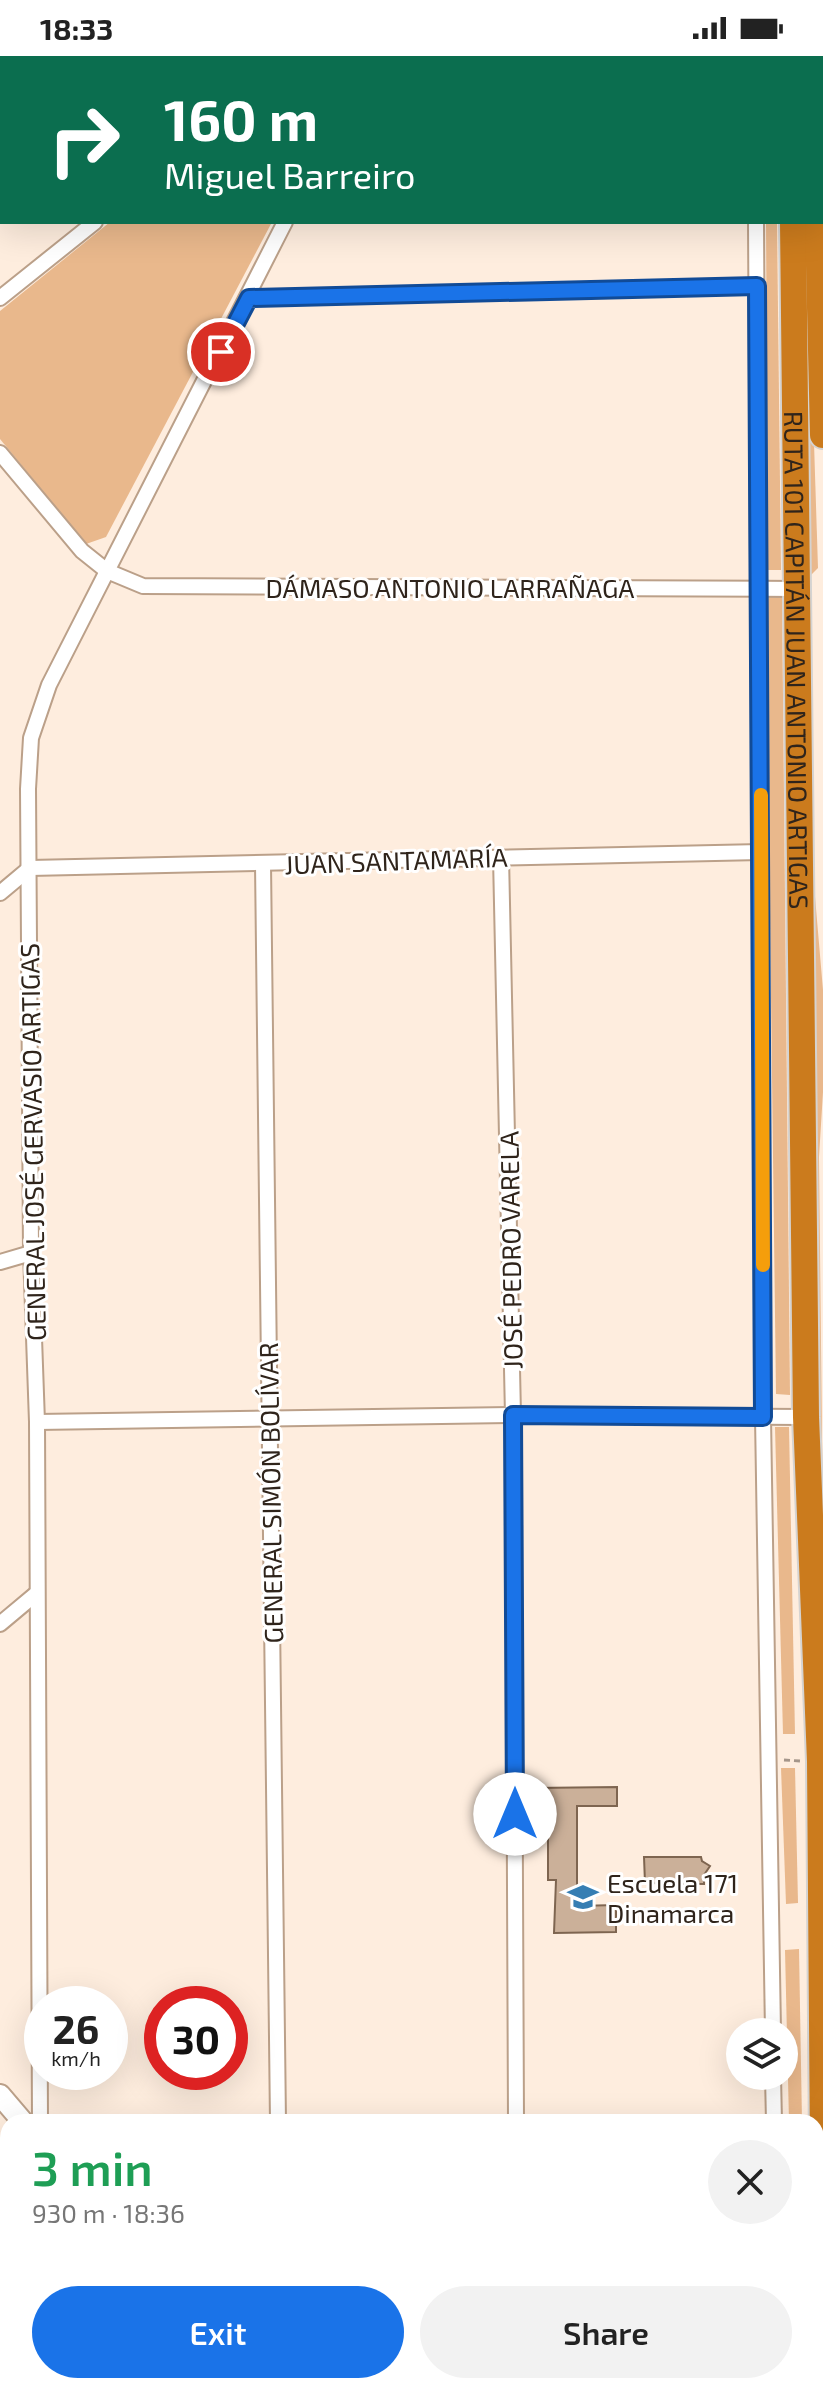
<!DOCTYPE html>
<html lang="en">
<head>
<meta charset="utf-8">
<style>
  body { margin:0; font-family:"Exo 2",sans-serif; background:#f2f2f2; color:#222; height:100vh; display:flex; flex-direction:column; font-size:30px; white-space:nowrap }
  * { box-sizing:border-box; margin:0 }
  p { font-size:26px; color:#767676 }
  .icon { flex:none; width:44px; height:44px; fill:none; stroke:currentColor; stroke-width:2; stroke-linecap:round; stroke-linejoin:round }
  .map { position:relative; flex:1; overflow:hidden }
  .side { position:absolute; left:0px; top:2058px; width:824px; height:280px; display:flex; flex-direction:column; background:#fff; border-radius:24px 24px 0 0; box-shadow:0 8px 32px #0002 }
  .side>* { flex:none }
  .top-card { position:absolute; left:0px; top:0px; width:824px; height:168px; box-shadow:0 8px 32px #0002; background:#0b6e4f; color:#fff; overflow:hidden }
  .buttons { position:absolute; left:726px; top:1962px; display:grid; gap:16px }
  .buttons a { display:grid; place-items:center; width:72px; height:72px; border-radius:50%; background:#fff; box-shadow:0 8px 32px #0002; font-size:40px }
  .speed { position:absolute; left:24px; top:1930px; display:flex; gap:16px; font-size:40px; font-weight:700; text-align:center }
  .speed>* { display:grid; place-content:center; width:104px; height:104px; border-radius:50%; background:#fff; box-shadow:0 8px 32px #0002; line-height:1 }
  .speed small { font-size:20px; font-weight:400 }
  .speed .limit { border:12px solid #d22; background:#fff; color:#111 }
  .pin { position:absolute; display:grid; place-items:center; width:68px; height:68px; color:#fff; margin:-34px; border:4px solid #fff; border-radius:50%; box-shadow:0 2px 8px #0007 }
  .me { position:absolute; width:88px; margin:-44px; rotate:0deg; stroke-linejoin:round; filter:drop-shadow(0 0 6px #0008) }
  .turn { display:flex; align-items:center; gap:28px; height:168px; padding:0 32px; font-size:36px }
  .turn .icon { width:104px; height:104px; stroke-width:2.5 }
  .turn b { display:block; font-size:56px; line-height:68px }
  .round { display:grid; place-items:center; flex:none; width:84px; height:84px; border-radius:42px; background:#f2f2f2 }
  .head { display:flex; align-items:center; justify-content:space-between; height:136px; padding:0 32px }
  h1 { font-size:48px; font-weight:600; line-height:60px; color:#1e9e55 }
  .cta { display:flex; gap:16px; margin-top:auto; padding:16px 32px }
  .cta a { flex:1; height:92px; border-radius:48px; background:#1a73e8; color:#fff; font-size:32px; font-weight:600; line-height:92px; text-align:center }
  .cta a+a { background:#f2f2f2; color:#222 }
  .status { display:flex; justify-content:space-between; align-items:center; height:56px; padding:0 40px; background:#fff; direction:ltr }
  .status svg { height:22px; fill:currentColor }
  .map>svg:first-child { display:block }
  .green { fill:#e9b88c }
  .building { fill:#cbb099; stroke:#7e6550; stroke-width:2 }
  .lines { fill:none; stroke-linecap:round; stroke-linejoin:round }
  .street-casing { stroke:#bba089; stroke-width:18 }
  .secondary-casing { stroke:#bba089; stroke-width:24 }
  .highway-casing { stroke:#d5d3d1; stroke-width:30 }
  .path { stroke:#a5968a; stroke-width:3; stroke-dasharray:6 4; stroke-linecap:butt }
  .street { stroke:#fff; stroke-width:14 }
  .secondary { stroke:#fff; stroke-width:20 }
  .highway { stroke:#cb7b1d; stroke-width:26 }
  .route-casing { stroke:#114b97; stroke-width:20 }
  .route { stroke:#1a73e8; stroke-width:14 }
  .slow { stroke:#f59e0b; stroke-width:14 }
  .labels { text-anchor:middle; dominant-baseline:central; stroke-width:6; stroke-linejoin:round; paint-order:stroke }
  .street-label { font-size:26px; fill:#2f241b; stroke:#fff }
  .poi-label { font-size:26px; fill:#2f241b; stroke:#fff; text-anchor:start }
</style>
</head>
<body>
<div class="status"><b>18:33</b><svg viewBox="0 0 49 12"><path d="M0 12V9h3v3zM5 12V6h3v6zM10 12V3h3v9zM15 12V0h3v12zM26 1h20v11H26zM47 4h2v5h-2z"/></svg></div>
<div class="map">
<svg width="823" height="2338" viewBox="0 0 823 2338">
  <rect width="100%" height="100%" fill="#feedde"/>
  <g class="green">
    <path d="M110,166H272L106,481L86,488L0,383V255Z"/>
    <path d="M766,166H777L781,514H768Z"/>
    <path d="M802,166L812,324L818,512L809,521Z"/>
    <path d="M766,541H782L790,1339L776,1338Z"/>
    <path d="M807,548H810L814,829L823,934V1036L819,1101L823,1472L818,1419Z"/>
    <path d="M775,1371H789L795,1678H783Z"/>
    <path d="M781,1712H795L798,1847L786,1848Z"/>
    <path d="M799,1893L802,2066H789L785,1894Z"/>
  </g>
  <g class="building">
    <path d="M617,1731V1750H577V1850L616,1849V1876L554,1877L556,1824H548V1750H533V1732Z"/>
    <path d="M644,1801H701L702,1805L710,1810L704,1819V1828L645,1827Z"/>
  </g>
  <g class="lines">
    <g class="street-casing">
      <g id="street">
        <path d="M755,0V2"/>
        <path d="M300,2L303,0"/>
        <path d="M365,2L366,0"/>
        <path d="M756,166L763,1361L773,1976"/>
        <path d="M0,242L95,166"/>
        <path d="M249,242L757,230"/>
        <path d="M0,397L82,495L107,515L143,530L797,533"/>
        <path d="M501,801L513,1359L516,2066"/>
        <path d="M263,808L278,2066"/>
        <path d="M0,837L30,812L761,796"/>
        <path d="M0,1206L31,1197"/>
        <path d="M37,1366L513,1359L806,1361"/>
        <path d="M0,1568L37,1537"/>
        <path d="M773,2020L774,2066"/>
        <path d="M40,2066L37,1366L31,1197L28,733L31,682L49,629L285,166"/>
        <path d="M0,2266L8,2260"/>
        <path d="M281,2330V2338"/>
        <path d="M518,2330V2338"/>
        <path d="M783,2330V2338"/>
      </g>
    </g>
    <g class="secondary-casing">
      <path id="secondary" d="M0,2039L23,2066"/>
    </g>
    <g class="highway-casing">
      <g id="highway">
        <path d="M791,0V2"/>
        <path d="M816,0V2"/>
        <path id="s1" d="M793,166L806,1361L820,1705L823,2096"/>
        <path d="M818,166L823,379"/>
        <path d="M823,2138V2256"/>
      </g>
    </g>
    <path class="path" d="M784,1704L800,1705"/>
    <use href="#street" class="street"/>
    <use href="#secondary" class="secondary"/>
    <use href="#highway" class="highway"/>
  </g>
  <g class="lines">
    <g class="route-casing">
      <path id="route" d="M221,296L249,242L757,230L763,1361L513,1359L515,1758"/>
    </g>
    <use href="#route" class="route"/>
    <path class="slow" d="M761,739L763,1209"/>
  </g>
  <defs>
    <g id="school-bare" transform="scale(2.4)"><path d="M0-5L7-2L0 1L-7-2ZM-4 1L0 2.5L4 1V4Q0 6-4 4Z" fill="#367eb3" stroke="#fff" stroke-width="2.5" paint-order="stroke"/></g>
  </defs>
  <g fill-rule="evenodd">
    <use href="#school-bare" x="583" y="1841"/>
  </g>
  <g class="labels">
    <g class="street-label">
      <text x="450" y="531">DÁMASO ANTONIO LARRAÑAGA</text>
      <text stroke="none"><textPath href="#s1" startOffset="438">RUTA 101 CAPITÁN JUAN ANTONIO ARTIGAS</textPath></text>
      <text transform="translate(396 804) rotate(-2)">JUAN SANTAMARÍA</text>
      <text transform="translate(32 1086) rotate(-91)">GENERAL JOSÉ GERVASIO ARTIGAS</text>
      <text transform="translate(510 1194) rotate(-91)">JOSÉ PEDRO VARELA</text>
      <text transform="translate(270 1437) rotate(-91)">GENERAL SIMÓN BOLÍVAR</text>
    </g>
    <g class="poi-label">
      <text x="607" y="1826">Escuela 171<tspan x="607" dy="30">Dinamarca</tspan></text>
    </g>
  </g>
</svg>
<div class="buttons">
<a><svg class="icon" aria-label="layers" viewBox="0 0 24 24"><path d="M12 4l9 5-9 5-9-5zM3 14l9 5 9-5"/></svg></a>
</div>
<div class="speed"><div>26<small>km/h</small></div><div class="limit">30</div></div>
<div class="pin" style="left:221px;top:296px;background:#d93025"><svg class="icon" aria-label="arrive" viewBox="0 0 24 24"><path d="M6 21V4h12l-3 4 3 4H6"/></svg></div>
<svg class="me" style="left:515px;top:1758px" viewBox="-20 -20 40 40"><circle r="19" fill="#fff"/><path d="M0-13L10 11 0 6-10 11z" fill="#1a73e8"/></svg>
<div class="top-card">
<div class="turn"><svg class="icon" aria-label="right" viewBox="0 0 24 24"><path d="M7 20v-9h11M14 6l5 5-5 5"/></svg><div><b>160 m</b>Miguel Barreiro</div></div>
</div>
<section class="side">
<div class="head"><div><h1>3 min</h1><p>930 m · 18:36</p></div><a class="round"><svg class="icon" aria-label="close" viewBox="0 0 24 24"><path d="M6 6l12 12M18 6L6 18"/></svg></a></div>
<div class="cta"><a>Exit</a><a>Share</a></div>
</section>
</div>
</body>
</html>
